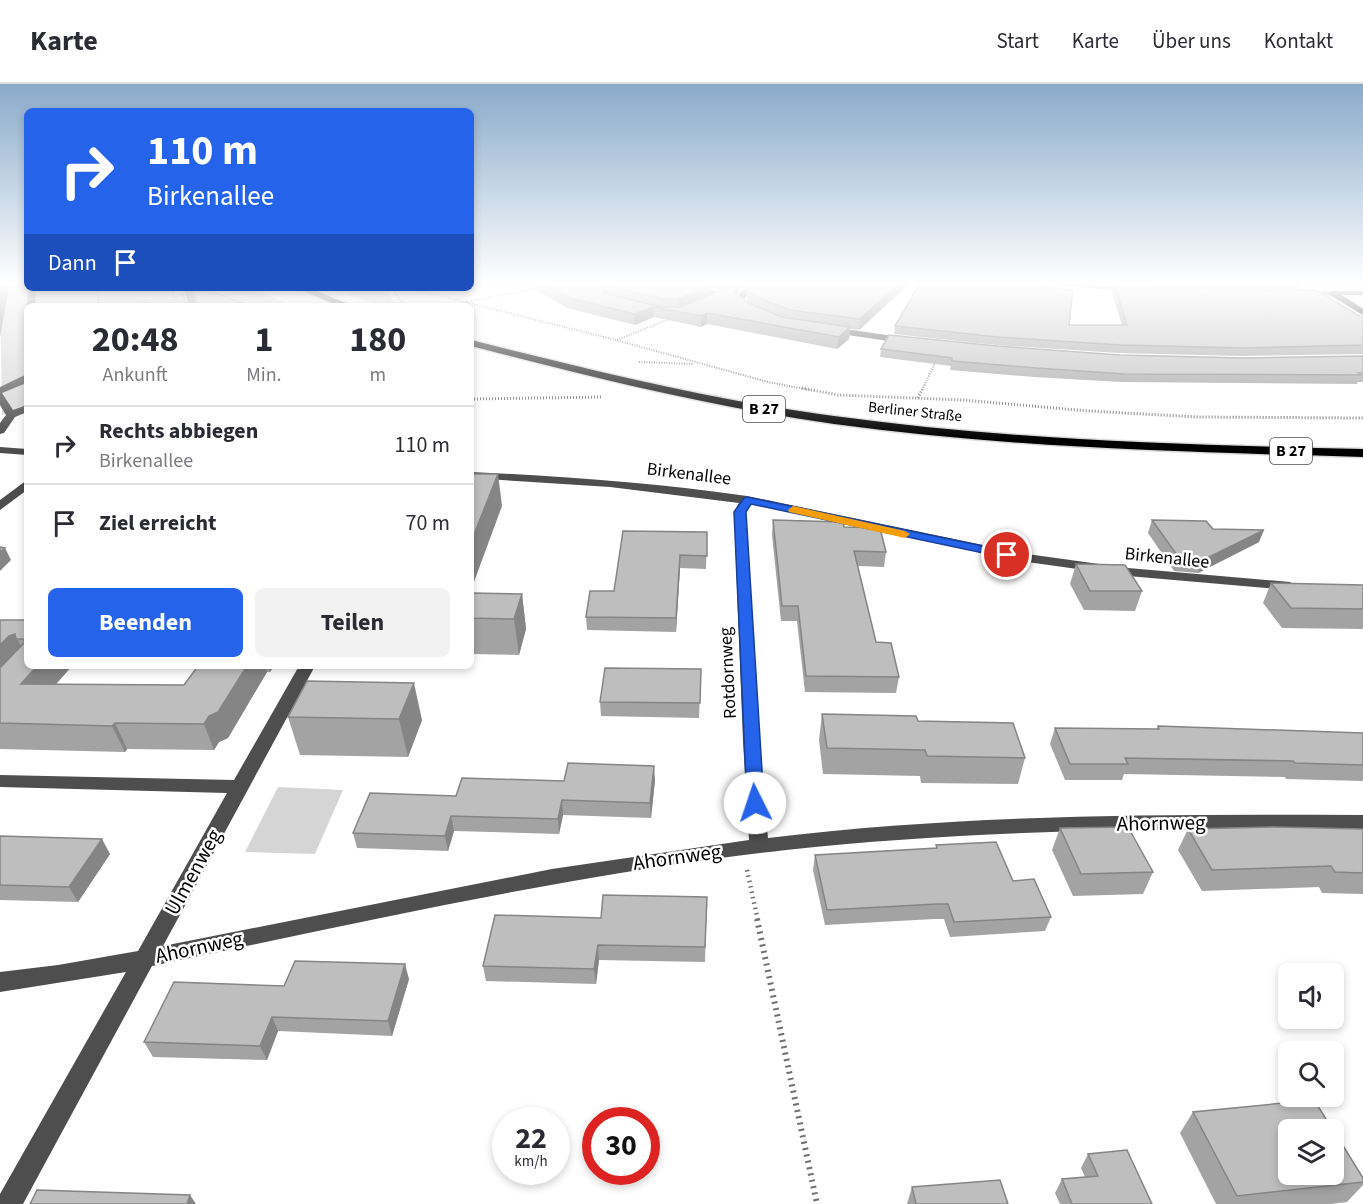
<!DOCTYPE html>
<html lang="de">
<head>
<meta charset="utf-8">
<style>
  body { margin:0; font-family:"Source Sans 3",sans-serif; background:#f2f2f3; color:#2b2b33; height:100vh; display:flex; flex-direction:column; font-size:22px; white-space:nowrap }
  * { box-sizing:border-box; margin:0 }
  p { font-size:20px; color:#7c7c81 }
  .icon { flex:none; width:33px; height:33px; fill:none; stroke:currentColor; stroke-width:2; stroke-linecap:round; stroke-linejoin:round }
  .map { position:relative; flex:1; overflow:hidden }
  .side { position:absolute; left:24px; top:219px; width:450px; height:366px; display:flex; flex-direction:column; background:#fff; border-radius:9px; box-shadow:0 3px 9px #0003 }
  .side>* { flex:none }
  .top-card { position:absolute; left:24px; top:24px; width:450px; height:183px; border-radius:9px; box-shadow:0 3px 9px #0003; background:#2563eb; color:#fff; overflow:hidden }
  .fabs { position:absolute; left:1278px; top:879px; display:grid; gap:12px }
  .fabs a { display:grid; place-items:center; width:66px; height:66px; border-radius:9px; background:#fff; box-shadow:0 3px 9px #0003; font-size:30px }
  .speed { position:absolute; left:492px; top:1023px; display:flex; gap:12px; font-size:30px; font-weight:700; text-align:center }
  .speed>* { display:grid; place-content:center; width:78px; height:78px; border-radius:50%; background:#fff; box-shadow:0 3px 9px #0003; line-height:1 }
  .speed small { font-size:15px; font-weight:400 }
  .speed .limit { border:9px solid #d22; background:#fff; color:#111 }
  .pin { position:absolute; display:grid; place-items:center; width:51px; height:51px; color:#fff; margin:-26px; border:3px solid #fff; border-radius:50%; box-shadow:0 2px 6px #0007 }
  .me { position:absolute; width:66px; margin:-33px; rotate:356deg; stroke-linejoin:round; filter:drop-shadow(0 0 4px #0008) }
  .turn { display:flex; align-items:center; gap:21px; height:126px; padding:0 24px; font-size:27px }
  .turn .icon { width:78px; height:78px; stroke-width:2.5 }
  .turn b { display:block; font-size:42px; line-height:51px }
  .then { display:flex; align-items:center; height:57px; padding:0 24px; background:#0003; gap:12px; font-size:22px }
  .eta { display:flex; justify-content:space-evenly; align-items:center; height:102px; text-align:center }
  .eta b { font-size:36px; font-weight:700; line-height:42px }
  .cta { display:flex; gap:12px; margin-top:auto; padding:12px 24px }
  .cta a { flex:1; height:69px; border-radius:9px; background:#2563eb; color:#fff; font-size:24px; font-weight:700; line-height:69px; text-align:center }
  .cta a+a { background:#f2f2f3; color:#2b2b33 }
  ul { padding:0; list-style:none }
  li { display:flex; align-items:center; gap:18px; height:78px; padding:0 24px; border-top:2px solid #e1e1e2 }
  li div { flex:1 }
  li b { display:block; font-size:22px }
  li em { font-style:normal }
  header { display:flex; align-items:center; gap:36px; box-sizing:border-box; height:84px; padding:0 30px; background:#fff; border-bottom:2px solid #e1e1e2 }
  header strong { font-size:28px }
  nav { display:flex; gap:33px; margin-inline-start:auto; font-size:21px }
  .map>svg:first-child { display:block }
  .green { fill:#d5d5d5 }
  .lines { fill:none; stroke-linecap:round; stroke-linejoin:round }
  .major-casing { stroke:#dbdbdb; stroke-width:3 }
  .highway-casing { stroke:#dbdbdb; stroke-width:3 }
  .path-far3 { stroke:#707070; stroke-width:2; stroke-dasharray:1 1.5; stroke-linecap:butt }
  .path-far2 { stroke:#707070; stroke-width:3; stroke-dasharray:1 2; stroke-linecap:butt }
  .path-far1 { stroke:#707070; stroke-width:4.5; stroke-dasharray:1.5 4; stroke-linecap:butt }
  .path { stroke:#707070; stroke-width:6; stroke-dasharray:2 4.5; stroke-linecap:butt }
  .minor { fill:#4e4e4e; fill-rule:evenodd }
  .major { fill:#000; fill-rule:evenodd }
  .highway { fill:#000; fill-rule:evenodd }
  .wall { fill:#a3a3a3; fill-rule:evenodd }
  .shaded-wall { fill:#858585 }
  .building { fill:#bebebe; stroke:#858585; stroke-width:1.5 }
  .route { fill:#2563eb; stroke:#184099; stroke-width:1.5 }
  .slow { fill:#f59e0b }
  .labels { text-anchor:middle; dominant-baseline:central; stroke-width:5; stroke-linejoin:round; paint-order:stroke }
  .far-street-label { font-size:15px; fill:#000; stroke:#fff }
  .shield { fill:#fff; stroke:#4c4c4c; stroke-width:1.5 }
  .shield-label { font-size:16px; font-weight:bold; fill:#000 }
  .street-label { font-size:18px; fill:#000; stroke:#fff }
  .near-street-label { font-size:21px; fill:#000; stroke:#fff }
</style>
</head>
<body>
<header>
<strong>Karte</strong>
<nav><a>Start</a><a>Karte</a><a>Über uns</a><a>Kontakt</a></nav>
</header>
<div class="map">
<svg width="1363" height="1120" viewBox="0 0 1363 1120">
  <rect width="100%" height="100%" fill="#fff"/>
  <g class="green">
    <path d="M0,199H27V204H250L294,222H27V324L2,331Z"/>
    <path d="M330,204H388L392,217L404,222H381Z"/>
    <path d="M278,703L343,706L315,770L245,768Z"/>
  </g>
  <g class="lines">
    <g class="major-casing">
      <path id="major" d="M1333,207H1363V211H1342L1363,225V231L1330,211V207Z"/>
    </g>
    <g class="highway-casing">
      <g id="highway">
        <path d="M296,204H309L353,222H339Z"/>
        <path d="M471,256C591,286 711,316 834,332C1010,356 1186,361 1363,365V373C1186,368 1009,364 834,340C711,323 591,293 471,262Z"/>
      </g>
    </g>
    <g class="path-far3">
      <path d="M399,204L394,208L401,218L413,222"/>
      <path d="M409,204L616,256L768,298L810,306"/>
      <path d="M466,218L538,204"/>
      <path d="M617,256L672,234"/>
      <path d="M639,278L694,280"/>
      <path d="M922,306L936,277"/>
    </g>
    <g class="path-far2">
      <path d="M802,304L838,311L963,316L1089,327L1199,333L1363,334"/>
      <path d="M918,314L923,304"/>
      <path d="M471,315L602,313"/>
    </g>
    <path class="path-far1" d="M747,786L758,837"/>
    <path class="path" d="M757,835L817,1120"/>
    <g class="minor">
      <path d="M674,199H689L729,211L725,213Z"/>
      <path d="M754,199H764L744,215L746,220L756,228L752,230L739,223L736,215L741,207Z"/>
      <path d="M1042,199L1132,204L1136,206L1132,208Z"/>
      <path d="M28,204H36L35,222H27Z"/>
      <path d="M184,204H192L197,222H189Z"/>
      <path d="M1333,207H1336V211L1303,212L1299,210L1303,208Z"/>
      <path d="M831,243L908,254L912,257L908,260L828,248L827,246Z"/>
      <path d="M27,290V298L24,300L2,309L13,326L27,321V328L15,333L4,349L0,350V339L6,331L0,321V303Z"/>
      <path d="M0,363L27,365V371L0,369Z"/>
      <path d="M471,388C563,392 655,399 747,412L1027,470L1128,484L1290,498L1297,502L1290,506L1128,492L1027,478L751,420L746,428L759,657L768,754C965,730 1165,730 1363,731V745C1171,744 978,745 786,766C573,790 362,838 152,882L23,1120H0V1110L126,888L0,908V888L58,881L138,867L227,709L0,703V691L234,696L299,582H315L163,862L552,785L749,756L743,657L734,428L739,419L610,403L471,394Z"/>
      <path d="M27,396V406L0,426V416Z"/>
    </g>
    <use href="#major" class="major"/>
    <use href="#highway" class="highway"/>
  </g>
  <g class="wall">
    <path d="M524,199H749L739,206L737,210L748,219L754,222L747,217V207L752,199H910L859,246L850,245L849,255L837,265L707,240L701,243L654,233L635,241L567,224ZM711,203L720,207L710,211Z"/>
    <path d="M1113,199H1128L1363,234V270L1240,272L1118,269L996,261L894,250L895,242L1044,203L1069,241H1122L1111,206Z"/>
    <path d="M1133,199H1300L1298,205H1219Z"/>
    <path d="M997,262L1120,271L1243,274L1363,272V298H1358L1357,300L1121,298L1034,293L950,286L951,282L880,273L881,265Z"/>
    <path d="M773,436L844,443L886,468L884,483L858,482L876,558L899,593L896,609L805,608L797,537H781L772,451Z"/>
    <path d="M1152,436L1213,445L1259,458L1198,489L1174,487L1148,449Z"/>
    <path d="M707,448L706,485L680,484L676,548L587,546L586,533L614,507Z"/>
    <path d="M1076,480L1142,507L1135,527L1084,526L1070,500Z"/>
    <path d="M1271,499L1363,501V545L1282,544L1263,519Z"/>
    <path d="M471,509L522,510L526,545L519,571L471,570Z"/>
    <path d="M0,536H27V582H72L56,600L184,601L198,582H274L270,588H267L228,654L219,658L214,666L127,665L125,668L0,665Z"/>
    <path d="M701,585L699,634L601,632L600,618Z"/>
    <path d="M307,597L422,636L408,673L300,671L288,633Z"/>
    <path d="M822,630L918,637L1025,674L1018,700L921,699L920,692L823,690L819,656Z"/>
    <path d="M1158,642L1363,649V697L1286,695L1285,693L1124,690L1122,696H1065L1050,660L1055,644L1157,645Z"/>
    <path d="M655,696L651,734L563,731L559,750L454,747L448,767L357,764L353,749L456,712L564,697Z"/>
    <path d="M1060,744L1153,788L1143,810L1073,812L1052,766Z"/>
    <path d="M1188,745H1363V810L1322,809L1319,803L1202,807L1178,766Z"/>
    <path d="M0,752L110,770L78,818L0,816Z"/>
    <path d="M936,761L1013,797L1051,833L1045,847L950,853L944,835H934L825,841L813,786L815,771L936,764Z"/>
    <path d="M707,813L705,878L599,876L596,900L486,897L483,882L601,834Z"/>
    <path d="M409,895L392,952L278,947L267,976L153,973L144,958L284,902Z"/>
    <path d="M1193,1028L1363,1094V1101L1347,1118L1331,1120H1216L1180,1049Z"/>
    <path d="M1088,1070L1152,1120H1060L1055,1109L1062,1095L1085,1093L1081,1084Z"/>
    <path d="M912,1103L1008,1120H907Z"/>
  </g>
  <g class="shaded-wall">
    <path d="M3,199H10L0,253V217Z"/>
    <path d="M738,199H749L739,206L734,219V208Z"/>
    <path d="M900,199H910L859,246L860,235Z"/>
    <path d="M711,201L710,211L679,226V215Z"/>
    <path d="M609,202L610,213L603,216L602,206Z"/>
    <path d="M654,223V233L635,241L634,230Z"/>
    <path d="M707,229V240L701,243V232Z"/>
    <path d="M850,243L849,255L837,265L839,253Z"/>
    <path d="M498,390L502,422L471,506V458Z"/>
    <path d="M1264,446L1259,458L1198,489L1203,476Z"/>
    <path d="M5,464L11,476L0,487V468Z"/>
    <path d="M680,471V484L676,548V534Z"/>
    <path d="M522,510L526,545L519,571L514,535Z"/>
    <path d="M15,550L27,575L0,599V561L9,552Z"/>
    <path d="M37,582H72L34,625L21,600Z"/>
    <path d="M247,582H265L267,588L228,654L219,658L214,666L204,640L209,632Z"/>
    <path d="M268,582H274L270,588Z"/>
    <path d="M414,599L422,636L408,673L399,635Z"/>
    <path d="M115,639L127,665L125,668L112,642Z"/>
    <path d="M654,682L655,696L651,734L650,719Z"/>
    <path d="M562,716L563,731L559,750L558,735Z"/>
    <path d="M451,732L454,747L448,767L445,752Z"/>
    <path d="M102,755L110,770L78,818L69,803Z"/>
    <path d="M598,861L599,876L596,900L594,885Z"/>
    <path d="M405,880L409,895L392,952L388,937Z"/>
    <path d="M272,933L278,947L267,976L260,962Z"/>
    <path d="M190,1111L196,1120H187Z"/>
  </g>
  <g class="building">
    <path d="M0,199H3L0,217Z"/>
    <path d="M541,199H704L711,201L679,215H662L609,202L602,206L604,209L661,223H680L730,203L731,199H738L734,208L748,219L782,233L850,243L839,253L707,229L701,232L654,223L634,230L566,213Z"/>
    <path d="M752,199H900L860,235L790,226L759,214L747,207L749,201Z"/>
    <path d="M920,199H1045L1044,203L1073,206L1069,241H1127L1114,199H1128L1222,206H1316L1363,234V261L1243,264L1121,261L998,253L895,242Z"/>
    <path d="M93,204H172L174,213L183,210L186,219H197L195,207L204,205L251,222H154L144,218L146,222H99L97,204L93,205Z"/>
    <path d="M889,251L997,262L1120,271L1243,274L1363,272V289H1358L1361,291L1124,290L1036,284L952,277V274L881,265Z"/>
    <path d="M471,390H498L471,458Z"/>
    <path d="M773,436L843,438L844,443L880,444L886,468L854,467L876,558L891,559L899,593L806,592L798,522H782Z"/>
    <path d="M1152,436L1206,437L1213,445L1264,446L1203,476L1199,475L1179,474Z"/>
    <path d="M623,447L707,448V472L680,471L676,534L586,533L590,507H614Z"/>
    <path d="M0,463L5,464L0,468Z"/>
    <path d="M1076,480L1125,481L1142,507H1090Z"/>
    <path d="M1271,499L1363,501V525L1291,524Z"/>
    <path d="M471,509L522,510L514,535L471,534Z"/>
    <path d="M0,536H27V582H37L21,600L184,601L198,582H247L218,628L209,632L204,640L115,639L112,642L0,639V584L25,558L23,555H16L15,550L9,552L0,561Z"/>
    <path d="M605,584L701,585L700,619L600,618Z"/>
    <path d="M307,597L414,599L399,635L288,633Z"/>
    <path d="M822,630L916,632L918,637L1013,639L1025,674L927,672L925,666L827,664Z"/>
    <path d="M1158,642L1363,649V681L1295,679L1293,677L1125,674L1128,680H1070L1055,644L1159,645Z"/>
    <path d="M568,679L654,682L650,719L562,716L558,735L451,732L445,752L353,749L370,709L456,712L462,694L564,697Z"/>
    <path d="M1128,743L1153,788L1081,790L1060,744Z"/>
    <path d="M1275,743L1363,745V789L1335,788L1331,782L1212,786L1188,745Z"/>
    <path d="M0,752L102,755L69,803L0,801Z"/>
    <path d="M996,758L1013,797L1034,795L1051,833L954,838L948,820H937L827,826L815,771L937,764L936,761Z"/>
    <path d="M603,811L707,813L705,863L598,861L594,885L483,882L495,831L601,834Z"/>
    <path d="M295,877L405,880L388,937L272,933L260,962L144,958L174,898L284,902Z"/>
    <path d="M1314,1016L1333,1046H1288V1090H1334V1047L1363,1094V1098L1237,1112L1193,1028Z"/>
    <path d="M1127,1066L1152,1120H1072L1062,1095L1098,1092L1088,1070Z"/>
    <path d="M1000,1096L1008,1120H916L912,1103Z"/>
    <path d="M37,1106L190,1111L187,1120H30Z"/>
  </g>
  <linearGradient id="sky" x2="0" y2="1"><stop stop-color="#89aaca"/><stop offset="0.56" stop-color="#fff"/><stop offset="1" stop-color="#fff" stop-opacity="0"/></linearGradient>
  <rect width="1363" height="356" fill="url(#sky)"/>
  <path class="route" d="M747,413L1007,467L1013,471L1007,474L751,420L746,428L764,719L761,723H749L747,719L734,428L744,414Z"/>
  <path class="slow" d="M793,422L905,447L910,450L905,454L789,428L788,426Z"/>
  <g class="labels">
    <g class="far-street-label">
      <text transform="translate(915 328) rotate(6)">Berliner Straße</text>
    </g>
    <g class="shield">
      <rect x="743" y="312" width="42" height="26" rx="4.5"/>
      <rect x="1270" y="354" width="42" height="26" rx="4.5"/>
    </g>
    <g class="shield-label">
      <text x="764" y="325">B 27</text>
      <text x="1291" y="367">B 27</text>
    </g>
    <g class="street-label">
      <text transform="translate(689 390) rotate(7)">Birkenallee</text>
      <text transform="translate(1167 474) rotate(6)">Birkenallee</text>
      <text transform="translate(728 589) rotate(-93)">Rotdornweg</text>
    </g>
    <g class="near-street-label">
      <text transform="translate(1161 739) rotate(-1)">Ahornweg</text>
      <text transform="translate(677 773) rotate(-8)">Ahornweg</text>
      <text transform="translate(193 788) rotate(-61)">Ulmenweg</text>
      <text transform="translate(199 863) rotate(-12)">Ahornweg</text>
    </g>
  </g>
</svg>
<div class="fabs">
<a><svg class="icon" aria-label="sound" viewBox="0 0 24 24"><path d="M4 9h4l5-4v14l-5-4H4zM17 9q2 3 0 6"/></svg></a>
<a><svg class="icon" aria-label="search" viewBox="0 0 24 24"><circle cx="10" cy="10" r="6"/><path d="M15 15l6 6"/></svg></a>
<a><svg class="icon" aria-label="layers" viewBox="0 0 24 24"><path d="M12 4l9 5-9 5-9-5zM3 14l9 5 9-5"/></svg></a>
</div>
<div class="speed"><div>22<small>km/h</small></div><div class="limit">30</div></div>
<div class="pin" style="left:1007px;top:471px;background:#d93025"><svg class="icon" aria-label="arrive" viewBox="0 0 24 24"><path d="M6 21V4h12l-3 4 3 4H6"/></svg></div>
<svg class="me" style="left:755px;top:719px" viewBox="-20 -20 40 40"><circle r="19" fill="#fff"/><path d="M0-13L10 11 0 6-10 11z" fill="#2563eb"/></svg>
<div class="top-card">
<div class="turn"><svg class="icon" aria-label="right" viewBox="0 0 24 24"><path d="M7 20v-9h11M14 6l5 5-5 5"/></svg><div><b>110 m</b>Birkenallee</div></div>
<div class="then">Dann<svg class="icon" aria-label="arrive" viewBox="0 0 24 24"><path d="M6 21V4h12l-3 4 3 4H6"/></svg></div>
</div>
<section class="side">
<div class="eta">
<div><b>20:48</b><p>Ankunft</p></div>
<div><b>1</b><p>Min.</p></div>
<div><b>180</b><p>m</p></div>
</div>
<ul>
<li><svg class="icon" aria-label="right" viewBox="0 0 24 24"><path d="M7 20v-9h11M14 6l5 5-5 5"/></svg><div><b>Rechts abbiegen</b><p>Birkenallee</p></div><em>110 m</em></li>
<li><svg class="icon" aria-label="arrive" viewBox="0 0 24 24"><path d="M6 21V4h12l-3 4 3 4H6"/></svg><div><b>Ziel erreicht</b></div><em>70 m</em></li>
</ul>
<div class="cta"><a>Beenden</a><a>Teilen</a></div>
</section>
</div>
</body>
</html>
